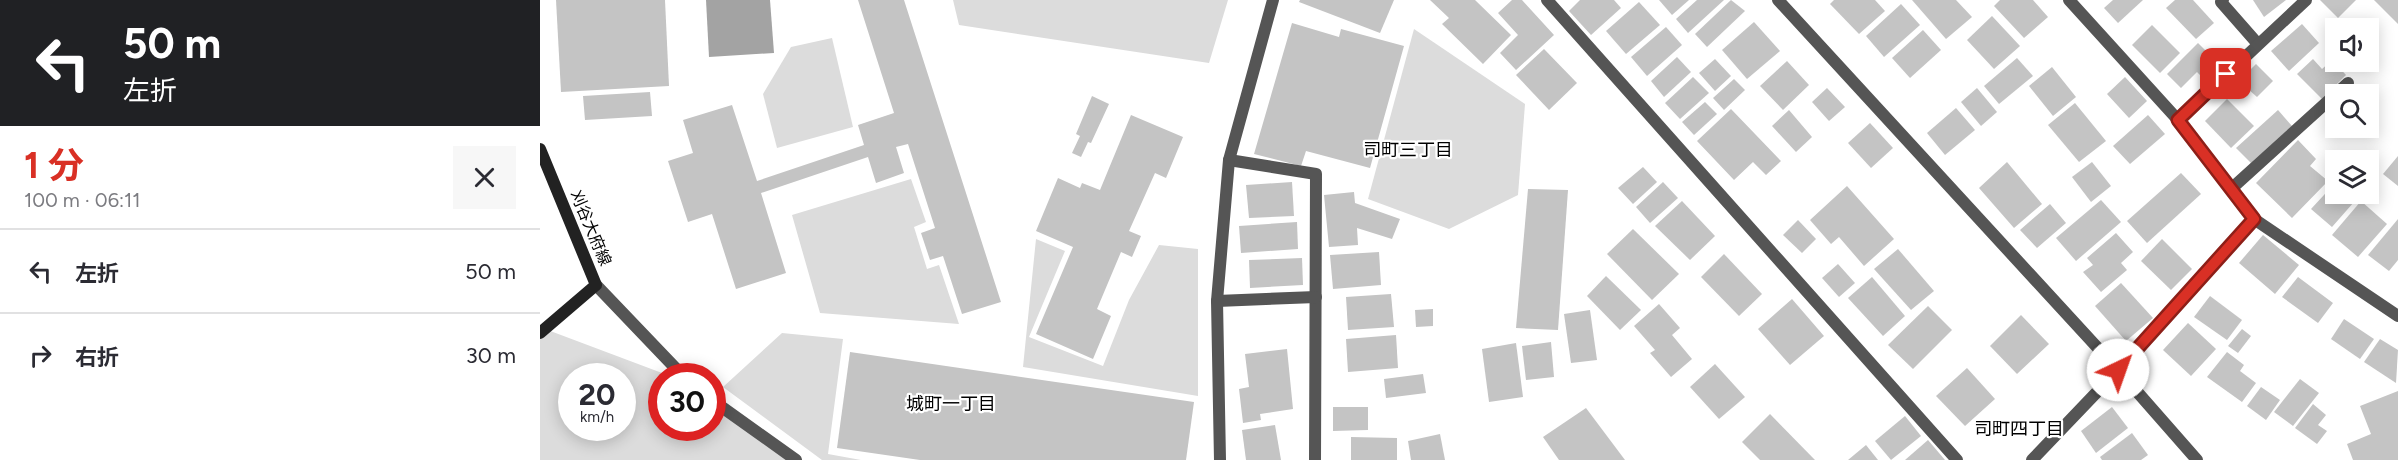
<!DOCTYPE html>
<html lang="ja">
<head>
<meta charset="utf-8">
<style>
  body { margin:0; font-family:Figtree,"Noto Sans JP",sans-serif; background:#f7f7f7; color:#2b2b33; height:100vh; display:flex; flex-direction:column; font-size:22px; white-space:nowrap }
  * { box-sizing:border-box; margin:0 }
  p { font-size:20px; color:#7c7c81 }
  .icon { flex:none; width:33px; height:33px; fill:none; stroke:currentColor; stroke-width:2; stroke-linecap:round; stroke-linejoin:round }
  .map { position:relative; flex:1; overflow:hidden }
  .details { display:flex; flex-direction:column; background:#fff; width:540px }
  .details>* { flex:none }
  .top-card { background:#202124; color:#fff; overflow:hidden }
  .tools { position:absolute; left:1785px; top:18px; display:grid; gap:12px }
  .tools a { display:grid; place-items:center; width:54px; height:54px; border-radius:0px; background:#fff; box-shadow:0 3px 15px #0003; font-size:30px }
  .speed { position:absolute; left:18px; top:363px; display:flex; gap:12px; font-size:30px; font-weight:700; text-align:center }
  .speed>* { display:grid; place-content:center; width:78px; height:78px; border-radius:50%; background:#fff; box-shadow:0 3px 15px #0003; line-height:1 }
  .speed small { font-size:15px; font-weight:400 }
  .speed .limit { border:9px solid #d22; background:#fff; color:#111 }
  .pin { position:absolute; display:grid; place-items:center; width:51px; height:51px; color:#fff; margin:-26px; border-radius:12px; box-shadow:0 3px 9px #0006 }
  .me { position:absolute; width:66px; margin:-33px; rotate:42deg; stroke-linejoin:round; filter:drop-shadow(0 0 4px #0008) }
  .turn { display:flex; align-items:center; gap:21px; height:126px; padding:0 24px; font-size:27px }
  .turn .icon { width:78px; height:78px; stroke-width:2.5 }
  .turn b { display:block; font-size:42px; line-height:51px }
  .round { display:grid; place-items:center; flex:none; width:63px; height:63px; border-radius:0px; background:#f7f7f7 }
  .summary { display:flex; align-items:center; justify-content:space-between; height:102px; padding:0 24px }
  h1 { font-size:36px; font-weight:700; line-height:45px; color:#d93025 }
  ul { padding:0; list-style:none }
  li { display:flex; align-items:center; gap:18px; height:84px; padding:0 24px; border-top:2px solid #e1e1e2 }
  li div { flex:1 }
  li b { display:block; font-size:22px }
  li em { font-style:normal }
  main { display:flex; flex:1; min-height:0 }
  .map>svg:first-child { display:block }
  .green { fill:#dcdcdc; fill-rule:evenodd }
  .water { fill:#a3a3a3 }
  .building { fill:#c4c4c4 }
  .lines { fill:none; stroke-linecap:round; stroke-linejoin:round }
  .service { stroke:#555; stroke-width:12 }
  .minor { stroke:#555; stroke-width:12 }
  .tertiary { stroke:#555; stroke-width:12 }
  .secondary { stroke:#222; stroke-width:12 }
  .route-casing { stroke:#8d1f18; stroke-width:15 }
  .route { stroke:#d93025; stroke-width:10 }
  .labels { text-anchor:middle; dominant-baseline:central; stroke-width:4.5; stroke-linejoin:round; paint-order:stroke }
  .street-label { font-size:16px; fill:#000; stroke:#fff }
  .neighbourhood-label { font-size:18px; fill:#000; stroke:#fff }
</style>
</head>
<body>
<main>
<section class="details">
<div class="top-card">
<div class="turn"><svg class="icon" aria-label="left" viewBox="0 0 24 24"><path d="M17 20v-9H6M10 6l-5 5 5 5"/></svg><div><b>50 m</b>左折</div></div>
</div>
<div class="summary"><div><h1>1 分</h1><p>100 m · 06:11</p></div><a class="round"><svg class="icon" aria-label="close" viewBox="0 0 24 24"><path d="M6 6l12 12M18 6L6 18"/></svg></a></div>
<ul>
<li><svg class="icon" aria-label="left" viewBox="0 0 24 24"><path d="M17 20v-9H6M10 6l-5 5 5 5"/></svg><div><b>左折</b></div><em>50 m</em></li>
<li><svg class="icon" aria-label="right" viewBox="0 0 24 24"><path d="M7 20v-9h11M14 6l5 5-5 5"/></svg><div><b>右折</b></div><em>30 m</em></li>
</ul>
</section>
<div class="map">
<svg width="1858" height="460" viewBox="0 0 1858 460">
  <rect width="100%" height="100%" fill="#fff"/>
  <g class="green">
    <path d="M413,0H688L669,63L419,25Z"/>
    <path d="M874,29L985,104L978,195L909,229L828,199Z"/>
    <path d="M292,38L313,127L237,148L223,94L251,47Z"/>
    <path d="M371,179L386,222L374,227L387,269L399,265L419,324L280,313L252,215Z"/>
    <path d="M496,239L525,251L489,337L563,366L589,300L619,245L658,249V396L483,367Z"/>
    <path d="M5,329L130,376H122V428H172L173,400L256,460H0V332ZM32,376H82V428H32Z"/>
    <path d="M242,333L303,339L288,454L321,460H282L183,387Z"/>
  </g>
  <path class="water" d="M166,0H230L234,53L169,57Z"/>
  <g class="building">
    <path d="M16,0H125L129,86L21,92Z"/>
    <path d="M318,0H364L461,302L422,314L403,256L390,260L381,233L395,228L368,144L356,147L364,173L336,183L328,157L221,193L246,273L196,289L172,214L148,222L128,161L153,153L143,120L192,105L217,181L324,145L318,125L354,113Z"/>
    <path d="M760,0H854L840,33L759,2Z"/>
    <path d="M890,0H935L971,35L943,64L902,24L909,18Z"/>
    <path d="M972,0H982L1014,35L976,70L960,53L978,35L958,13Z"/>
    <path d="M1040,0H1074L1081,8L1051,35L1029,11Z"/>
    <path d="M1119,0H1149L1132,15Z"/>
    <path d="M1157,0H1184L1148,33L1136,19Z"/>
    <path d="M1191,0L1205,11L1167,47L1155,34Z"/>
    <path d="M1294,0H1335L1345,11L1319,34L1290,4Z"/>
    <path d="M1372,0H1416L1432,17L1406,39Z"/>
    <path d="M1460,0H1493L1508,17L1484,38L1454,6Z"/>
    <path d="M1573,0H1603L1578,23L1564,8Z"/>
    <path d="M1635,0H1653L1674,23L1656,39L1626,8Z"/>
    <path d="M1713,0H1746L1724,17Z"/>
    <path d="M1780,0H1816L1798,18Z"/>
    <path d="M1834,0H1858V24Z"/>
    <path d="M1099,2L1120,25L1086,54L1066,31Z"/>
    <path d="M1361,4L1380,25L1344,57L1326,36Z"/>
    <path d="M1452,16L1480,46L1454,69L1427,40Z"/>
    <path d="M1214,22L1240,51L1207,79L1182,50Z"/>
    <path d="M752,23L799,37L801,29L864,46L830,168L766,151L761,166L714,154Z"/>
    <path d="M1762,24L1779,43L1749,71L1731,51Z"/>
    <path d="M1612,25L1640,53L1620,73L1592,45Z"/>
    <path d="M1126,27L1142,45L1107,76L1091,57Z"/>
    <path d="M1383,30L1401,50L1370,78L1352,58Z"/>
    <path d="M1796,38V58L1785,49Z"/>
    <path d="M1658,43L1678,63L1663,78L1657,72L1641,88L1627,74Z"/>
    <path d="M1004,49L1037,83L1009,110L976,75Z"/>
    <path d="M1137,57L1151,72L1124,97L1111,81Z"/>
    <path d="M1477,58L1493,76L1459,104L1444,86Z"/>
    <path d="M1175,59L1191,76L1175,91L1159,73Z"/>
    <path d="M1773,59L1782,69L1792,60L1806,75L1782,99L1757,74Z"/>
    <path d="M1247,61L1269,85L1243,110L1220,86Z"/>
    <path d="M1716,64L1733,81L1717,97L1699,81Z"/>
    <path d="M1512,67L1536,97L1513,116L1489,86Z"/>
    <path d="M1153,77L1169,93L1140,119L1125,103Z"/>
    <path d="M1585,77L1607,101L1589,118L1567,94Z"/>
    <path d="M1194,79L1205,90L1184,110L1173,98Z"/>
    <path d="M1287,88L1305,107L1289,121L1272,102Z"/>
    <path d="M1437,88L1457,112L1441,126L1421,102Z"/>
    <path d="M110,92L112,116L45,120L43,96Z"/>
    <path d="M552,96L569,104L551,143L548,142L541,157L532,153L540,136L536,134Z"/>
    <path d="M1687,99L1714,126L1691,148L1665,121Z"/>
    <path d="M1165,102L1177,114L1154,135L1142,122Z"/>
    <path d="M1535,103L1566,141L1539,162L1508,125Z"/>
    <path d="M1416,108L1435,130L1405,155L1387,133Z"/>
    <path d="M1191,109L1241,161L1226,175L1213,162L1194,180L1157,141Z"/>
    <path d="M1249,110L1272,137L1256,152L1232,126Z"/>
    <path d="M1738,110L1752,126L1711,163L1696,148Z"/>
    <path d="M591,115L643,137L626,178L615,173L589,231L601,236L592,257L581,252L557,309L571,316L553,359L496,334L533,247L496,231L518,178L540,188L542,183L560,190Z"/>
    <path d="M1608,115L1625,134L1590,164L1573,146Z"/>
    <path d="M1330,123L1353,148L1331,168L1308,143Z"/>
    <path d="M1758,140L1776,159L1770,166L1788,181L1752,218L1716,183Z"/>
    <path d="M1858,156V186L1843,174Z"/>
    <path d="M1467,162L1502,204L1474,228L1439,188Z"/>
    <path d="M1552,162L1571,186L1551,202L1532,177Z"/>
    <path d="M1103,167L1117,182L1093,204L1078,188Z"/>
    <path d="M1641,173L1661,194L1607,243L1587,221Z"/>
    <path d="M752,182L754,216L709,218L706,185Z"/>
    <path d="M1123,182L1138,198L1110,223L1096,207Z"/>
    <path d="M1796,182V194H1821L1792,227L1771,209Z"/>
    <path d="M1307,186L1354,239L1324,266L1299,237L1291,244L1270,220Z"/>
    <path d="M988,189L1028,190L1018,330L976,328Z"/>
    <path d="M814,192L815,203L860,219L852,239L817,228L818,245L789,247L784,195Z"/>
    <path d="M1561,200L1581,222L1536,261L1516,238Z"/>
    <path d="M1142,201L1175,236L1150,260L1115,226Z"/>
    <path d="M1821,201L1847,224L1818,257L1792,235Z"/>
    <path d="M1510,204L1526,223L1497,248L1480,230Z"/>
    <path d="M1858,219V260L1849,271L1828,255Z"/>
    <path d="M1258,220L1276,239L1262,253L1243,235Z"/>
    <path d="M757,222L758,249L701,253L699,226Z"/>
    <path d="M1093,229L1139,274L1112,300L1067,254Z"/>
    <path d="M1576,233L1593,252L1581,263L1587,270L1561,292L1543,272L1553,265L1547,258Z"/>
    <path d="M1723,235L1759,265L1735,294L1699,263Z"/>
    <path d="M1622,239L1652,269L1631,290L1601,261Z"/>
    <path d="M1358,249L1394,291L1371,310L1334,269Z"/>
    <path d="M839,252L841,285L793,289L790,255Z"/>
    <path d="M1184,254L1222,294L1199,316L1161,277Z"/>
    <path d="M762,258L763,285L710,288L709,260Z"/>
    <path d="M1298,264L1315,283L1299,297L1282,278Z"/>
    <path d="M1066,276L1101,310L1080,330L1047,296Z"/>
    <path d="M1332,277L1365,316L1343,336L1308,298Z"/>
    <path d="M1758,277L1793,303L1778,323L1742,297Z"/>
    <path d="M1581,283L1613,318L1586,341L1555,306Z"/>
    <path d="M851,294L854,327L808,330L806,297Z"/>
    <path d="M1670,296L1702,320L1687,340L1654,317Z"/>
    <path d="M1252,299L1284,336L1250,365L1218,329Z"/>
    <path d="M1119,304L1140,328L1132,335L1152,359L1131,377L1110,353L1115,350L1094,326Z"/>
    <path d="M1388,306L1412,330L1373,369L1348,345Z"/>
    <path d="M893,309V326L876,327L875,310Z"/>
    <path d="M1050,310L1057,360L1031,363L1024,314Z"/>
    <path d="M1481,315L1509,344L1477,374L1450,346Z"/>
    <path d="M1804,319L1834,339L1820,359L1791,339Z"/>
    <path d="M1648,323L1676,349L1651,376L1623,350Z"/>
    <path d="M1702,329L1711,336L1698,353L1688,346Z"/>
    <path d="M856,335L858,368L808,372L806,339Z"/>
    <path d="M1840,339L1858,350L1856,383L1824,362Z"/>
    <path d="M1011,342L1014,377L986,380L982,346Z"/>
    <path d="M976,343L983,397L949,402L942,349Z"/>
    <path d="M747,349L753,409L720,414L721,420L703,423L699,389L709,387L705,354Z"/>
    <path d="M310,352L654,402L646,460H380L297,448Z"/>
    <path d="M1687,352L1704,365L1700,371L1716,383L1702,402L1667,377Z"/>
    <path d="M1175,364L1205,397L1179,419L1150,387Z"/>
    <path d="M1427,368L1455,399L1425,426L1396,396Z"/>
    <path d="M883,374L886,393L846,398L844,379Z"/>
    <path d="M1760,379L1779,393L1753,426L1734,412Z"/>
    <path d="M1721,387L1740,400L1726,420L1707,406Z"/>
    <path d="M1858,391V460H1813L1807,444L1831,434L1820,406Z"/>
    <path d="M1773,404L1786,415L1778,425L1787,431L1777,444L1755,428Z"/>
    <path d="M793,407H828V430L793,431Z"/>
    <path d="M1572,407L1588,428L1556,453L1541,431Z"/>
    <path d="M1046,408L1085,460H1019L1003,437Z"/>
    <path d="M1230,414L1275,460H1220L1202,442Z"/>
    <path d="M1365,416L1381,436L1351,460L1335,441Z"/>
    <path d="M735,425L741,460H706L702,430Z"/>
    <path d="M1592,433L1608,455L1601,460H1562L1560,457Z"/>
    <path d="M900,434L905,460H871L868,441Z"/>
    <path d="M811,437L857,438V460H811Z"/>
    <path d="M1388,440L1405,460H1365Z"/>
    <path d="M1326,445L1338,460H1308Z"/>
  </g>
  <g class="lines">
    <path class="service" d="M1691,189L1808,83"/>
    <g class="minor">
      <path d="M1007,0L1417,460"/>
      <path d="M1238,0L1578,370L1657,460"/>
      <path d="M1529,0L1638,120L1714,219L1858,316"/>
      <path d="M1683,0L1681,2L1717,43"/>
      <path d="M1638,120L1766,0"/>
      <path d="M689,160L776,174L775,460"/>
      <path d="M677,301L776,297"/>
      <path d="M680,460L677,301L689,160L733,0"/>
      <path d="M1492,460L1578,370L1714,219"/>
    </g>
    <g class="tertiary">
      <path d="M56,285L143,376"/>
      <path d="M172,400L256,460"/>
    </g>
    <path class="secondary" d="M0,149L56,285L0,333"/>
  </g>
  <g class="lines">
    <g class="route-casing">
      <path id="route" d="M1578,370L1714,219L1638,120L1686,74"/>
    </g>
    <use href="#route" class="route"/>
  </g>
  <g class="labels">
    <g class="street-label">
      <text transform="translate(51 228) rotate(67)">刈谷大府線</text>
    </g>
    <g class="neighbourhood-label">
      <text x="868" y="150">司町三丁目</text>
      <text x="411" y="404">城町一丁目</text>
      <text x="1479" y="429">司町四丁目</text>
    </g>
  </g>
</svg>
<div class="tools">
<a><svg class="icon" aria-label="sound" viewBox="0 0 24 24"><path d="M4 9h4l5-4v14l-5-4H4zM17 9q2 3 0 6"/></svg></a>
<a><svg class="icon" aria-label="search" viewBox="0 0 24 24"><circle cx="10" cy="10" r="6"/><path d="M15 15l6 6"/></svg></a>
<a><svg class="icon" aria-label="layers" viewBox="0 0 24 24"><path d="M12 4l9 5-9 5-9-5zM3 14l9 5 9-5"/></svg></a>
</div>
<div class="speed"><div>20<small>km/h</small></div><div class="limit">30</div></div>
<div class="pin" style="left:1686px;top:74px;background:#d93025"><svg class="icon" aria-label="arrive" viewBox="0 0 24 24"><path d="M6 21V4h12l-3 4 3 4H6"/></svg></div>
<svg class="me" style="left:1578px;top:370px" viewBox="-20 -20 40 40"><circle r="19" fill="#fff"/><path d="M0-13L10 11 0 6-10 11z" fill="#d93025"/></svg>
</div>
</main>
</body>
</html>
